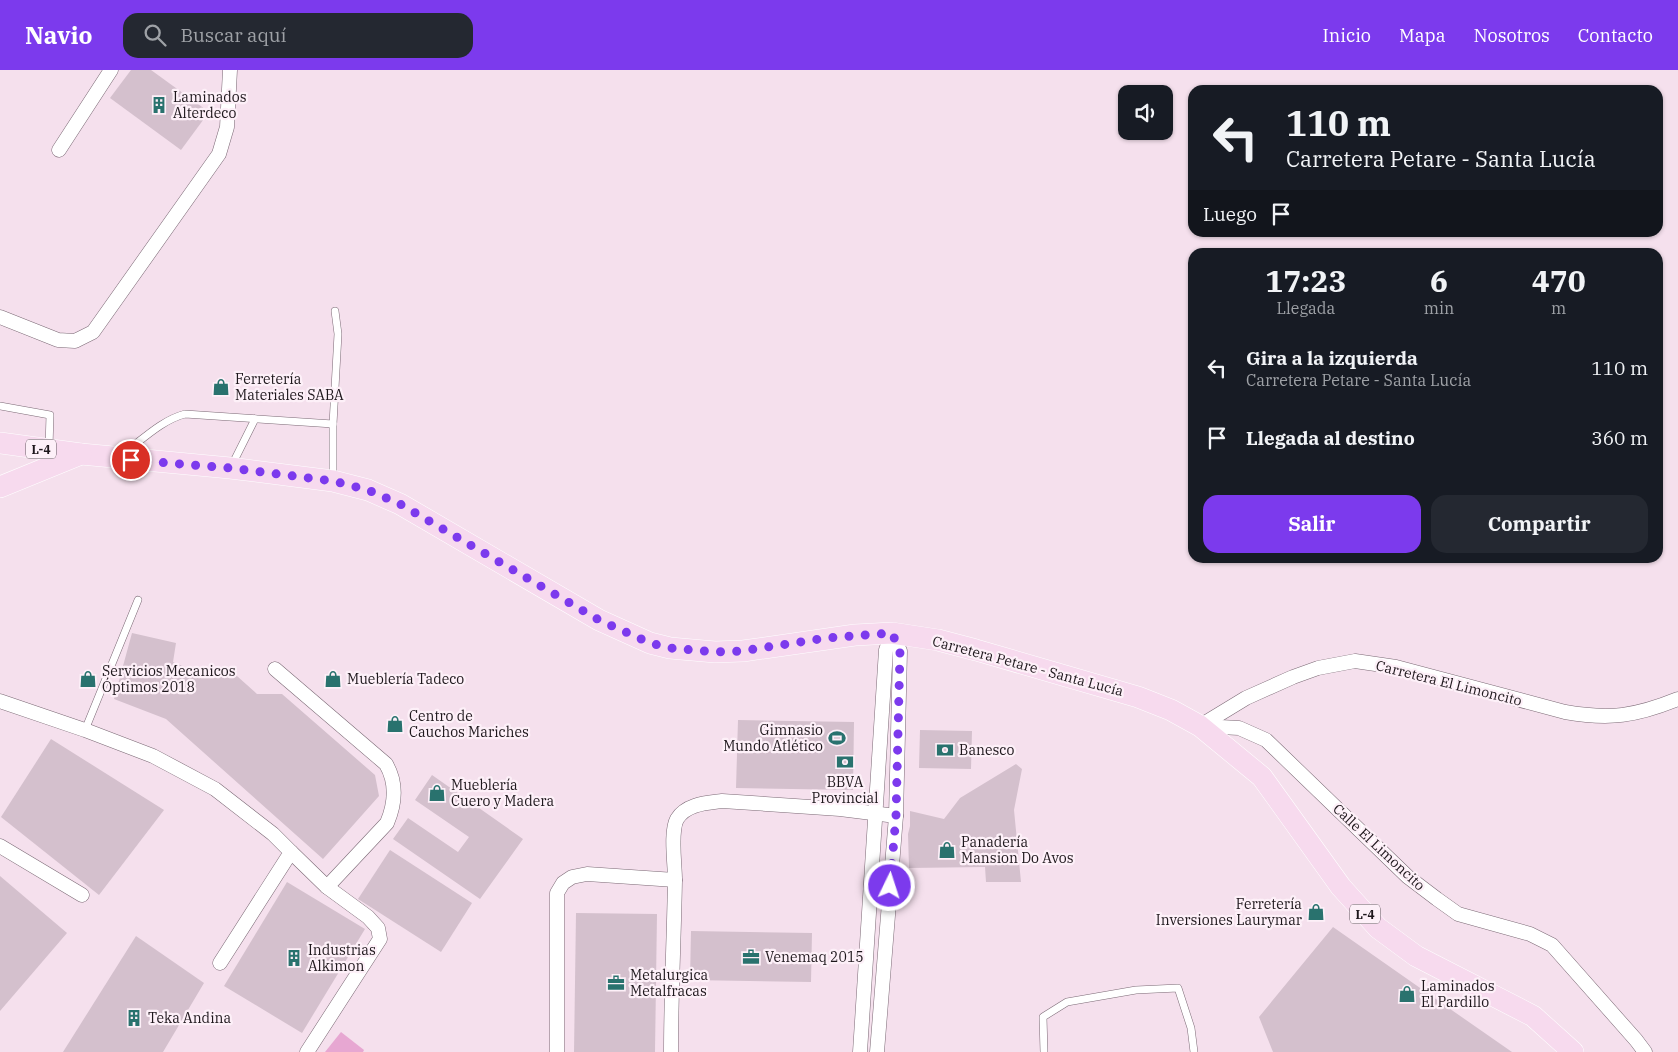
<!DOCTYPE html>
<html lang="es">
<head>
<meta charset="utf-8">
<style>
  body { margin:0; font-family:"IBM Plex Serif",serif; background:#242831; color:#f1f3f6; height:100vh; display:flex; flex-direction:column; font-size:19px; white-space:nowrap }
  * { box-sizing:border-box; margin:0 }
  p { font-size:16px; color:#9ea1a6 }
  .icon { flex:none; width:28px; height:28px; fill:none; stroke:currentColor; stroke-width:2; stroke-linecap:round; stroke-linejoin:round }
  .map { position:relative; flex:1; overflow:hidden }
  .sheet { position:absolute; left:1188px; top:178px; width:475px; height:315px; display:flex; flex-direction:column; background:#171b24; border-radius:15px; box-shadow:0 1px 4px #0004 }
  .sheet>* { flex:none }
  .hud { position:absolute; left:1188px; top:15px; width:475px; height:152px; border-radius:15px; box-shadow:0 1px 4px #0004; background:#171b24; color:#f1f3f6; overflow:hidden }
  .tools { position:absolute; left:1118px; top:15px; display:grid; gap:10px }
  .tools a { display:grid; place-items:center; width:55px; height:55px; border-radius:10px; background:#171b24; box-shadow:0 1px 4px #0004; font-size:25px }
  .pin { position:absolute; display:grid; place-items:center; width:42px; height:42px; color:#fff; margin:-21px; border:2px solid #fff; border-radius:50%; box-shadow:0 1px 5px #0007 }
  .me { position:absolute; width:55px; margin:-28px; rotate:4deg; stroke-linejoin:round; filter:drop-shadow(0 0 4px #0008) }
  .turn { display:flex; align-items:center; gap:18px; height:105px; padding:0 15px; font-size:22px }
  .turn .icon { width:65px; height:65px; stroke-width:2.5 }
  .turn b { display:block; font-size:35px; line-height:42px }
  .then { display:flex; align-items:center; height:48px; padding:0 15px; background:#0003; gap:10px; font-size:19px }
  .eta { display:flex; justify-content:space-evenly; align-items:center; height:85px; text-align:center }
  .eta b { font-size:30px; font-weight:700; line-height:35px }
  .cta { display:flex; gap:10px; margin-top:auto; padding:10px 15px }
  .cta a { flex:1; height:58px; border-radius:15px; background:#7c3aed; color:#fff; font-size:20px; font-weight:700; line-height:58px; text-align:center }
  .cta a+a { background:#242831; color:#f1f3f6 }
  ul { padding:0; list-style:none }
  li { display:flex; align-items:center; gap:15px; height:70px; padding:0 15px }
  li div { flex:1 }
  li b { display:block; font-size:19px }
  li em { font-style:normal }
  header { display:flex; align-items:center; gap:30px; box-sizing:border-box; height:70px; padding:0 25px; background:#7c3aed; color:#fff }
  header strong { font-size:24px }
  nav { display:flex; gap:28px; margin-inline-start:auto; font-size:18px }
  .search { width:350px; height:45px; background:#242831; display:flex; align-items:center; gap:12px; box-sizing:border-box; padding:0 18px; border-radius:15px; color:#9ea1a6; font-size:19px }
  .map>svg:first-child { display:block }
  .green { fill:#e7a7d2 }
  .building { fill:#d4c0cd }
  .lines { fill:none; stroke-linecap:round; stroke-linejoin:round }
  .service-casing { stroke:#7b6975; stroke-width:8 }
  .minor-casing { stroke:#7b6975; stroke-width:15 }
  .primary-casing { stroke:#fff; stroke-width:22 }
  .service { stroke:#fff; stroke-width:7 }
  .minor { stroke:#fff; stroke-width:14 }
  .primary { stroke:#f7daee; stroke-width:21 }
  .route { stroke:#7c3aed; stroke-width:9; stroke-dasharray:0 16.2 }
  .labels { text-anchor:middle; dominant-baseline:central; stroke-width:4.5; stroke-linejoin:round; paint-order:stroke }
  .shield { fill:#fdf0f8; stroke:#61585e; stroke-width:1 }
  .shield-label { font-size:12px; font-weight:bold; fill:#1e171c }
  .poi-label { font-size:14px; fill:#1e171c; stroke:#fdf0f8; text-anchor:start }
  .street-label { font-size:14px; fill:#1e171c; stroke:#fdf0f8 }
</style>
</head>
<body>
<header>
<strong>Navio</strong>
<div class="search"><svg class="icon" aria-label="search" viewBox="0 0 24 24"><circle cx="10" cy="10" r="6"/><path d="M15 15l6 6"/></svg>Buscar aquí</div>
<nav><a>Inicio</a><a>Mapa</a><a>Nosotros</a><a>Contacto</a></nav>
</header>
<div class="map">
<svg width="1678" height="982" viewBox="0 0 1678 982">
  <rect width="100%" height="100%" fill="#f5e0ed"/>
  <path class="green" d="M341,962L364,980L363,982H325Z"/>
  <g class="building">
    <path d="M131,0H151L209,42L181,80L110,28Z"/>
    <path d="M132,563L176,573L173,592L209,607L228,598L257,624H282L375,705L379,726L323,789L166,649L114,629Z"/>
    <path d="M738,650L854,652L853,720L736,718Z"/>
    <path d="M920,660L972,661L971,699L919,698Z"/>
    <path d="M51,669L164,740L99,825L1,747Z"/>
    <path d="M1016,694L1022,699L1014,740L1021,812H986L985,797L909,798L908,764L910,756V741L944,749L960,728Z"/>
    <path d="M432,705L523,769L480,829L393,769L408,748L458,782L469,767L415,730Z"/>
    <path d="M390,780L472,833L441,882L358,829Z"/>
    <path d="M0,806L67,863L0,941Z"/>
    <path d="M287,812L365,859L302,963L224,916Z"/>
    <path d="M576,843L657,844L655,982H574Z"/>
    <path d="M1333,857L1443,934L1512,982H1273L1259,947Z"/>
    <path d="M691,861L812,863L811,912L690,910Z"/>
    <path d="M136,866L204,913L163,982H63Z"/>
  </g>
  <g class="lines">
    <g class="service-casing">
      <g id="service">
        <path d="M0,336L50,345L49,377"/>
        <path d="M124,383C143,369 162,350 185,344L333,354"/>
        <path d="M232,395L255,349"/>
        <path d="M333,408V354L338,264L335,241"/>
        <path d="M85,660L138,530"/>
        <path d="M1044,982L1043,947L1067,932L1136,920L1178,918L1191,958L1194,982"/>
      </g>
    </g>
    <g class="minor-casing">
      <g id="minor">
        <path d="M59,80L111,0"/>
        <path d="M0,247L58,270L75,271L93,262L219,84L227,57L230,0"/>
        <path d="M275,599L386,694C397,713 395,734 387,753L327,817L291,782"/>
        <path d="M0,631L85,660L153,686L215,719L273,764L291,782L220,893"/>
        <path d="M1200,656L1246,628L1293,607L1318,598L1355,591L1396,597L1565,642C1610,650 1636,646 1678,629"/>
        <path d="M1201,656L1239,658L1266,670L1408,807L1437,829L1458,844L1530,864L1552,875L1636,970L1645,982"/>
        <path d="M0,776L82,825"/>
        <path d="M307,982L380,869L378,858L368,847L327,817"/>
        <path d="M557,982V823L563,813L572,807L587,804L675,810"/>
        <path d="M671,982C671,925 674,867 675,810C675,794 670,762 677,749C686,734 706,733 722,731L840,739L896,746"/>
        <path d="M860,982L886,580L892,563"/>
        <path d="M877,982L896,746L900,581L892,563"/>
      </g>
    </g>
    <g class="primary-casing">
      <g id="primary">
        <path d="M0,373L81,384L230,398L333,411L368,420L400,434L599,550L650,573L670,578L715,582L743,581L855,565L892,563L938,570L976,580L1138,627L1171,640L1200,656L1262,707L1341,817L1378,858L1416,886L1533,946L1573,982"/>
        <path d="M0,417L81,384"/>
      </g>
    </g>
    <use href="#service" class="service"/>
    <use href="#minor" class="minor"/>
    <use href="#primary" class="primary"/>
  </g>
  <g class="lines">
    <path class="route" d="M131,390L230,398L333,411L368,420L400,434L599,550L650,573L670,578L715,582L742,581L826,568L892,563L900,581L896,746L890,816"/>
  </g>
  <defs>
    <g id="building-bare" transform="scale(1.35)"><path d="M-4-6H4V6H1V3H-1V6H-4ZM-2.5-4.3h1.7v1.8h-1.7ZM.8-4.3h1.7v1.8H.8ZM-2.5-1h1.7V.8h-1.7ZM.8-1h1.7V.8H.8Z" fill="#29726e" stroke="#fdf0f8" stroke-width="2.5" paint-order="stroke"/></g>
    <g id="shop-bare" transform="scale(1.35)"><path d="M-5-2.5h2.3a2.7 3.5 0 0 1 5.4 0H5L5.5 6h-11ZM-1.5-2.5h3a1.5 2.3 0 0 0-3 0Z" fill="#29726e" stroke="#fdf0f8" stroke-width="2.5" paint-order="stroke"/></g>
    <g id="stadium-bare" transform="scale(1.35)"><path d="M0-5a6.5 5 0 1 0 0 10a6.5 5 0 1 0 0-10ZM-3.5-1.8h7v3.6h-7Z" fill="#29726e" stroke="#fdf0f8" stroke-width="2.5" paint-order="stroke"/></g>
    <g id="bank-bare" transform="scale(1.35)"><path d="M-6-4H6V4H-6ZM0-2.3a2.3 2.3 0 1 0 0 4.6a2.3 2.3 0 1 0 0-4.6Z" fill="#29726e" stroke="#fdf0f8" stroke-width="2.5" paint-order="stroke"/></g>
    <g id="office-bare" transform="scale(1.35)"><path d="M-6-3h4V-5.5h4V-3h4V5H-6ZM-1-4.5V-3h2v-1.5ZM-6 0V1H6V0Z" fill="#29726e" stroke="#fdf0f8" stroke-width="2.5" paint-order="stroke"/></g>
  </defs>
  <g fill-rule="evenodd">
    <use href="#building-bare" x="159" y="35"/>
    <use href="#shop-bare" x="221" y="317"/>
    <use href="#shop-bare" x="88" y="609"/>
    <use href="#shop-bare" x="333" y="609"/>
    <use href="#shop-bare" x="395" y="654"/>
    <use href="#stadium-bare" x="837" y="668"/>
    <use href="#bank-bare" x="945" y="680"/>
    <use href="#bank-bare" x="845" y="692"/>
    <use href="#shop-bare" x="437" y="723"/>
    <use href="#shop-bare" x="947" y="780"/>
    <use href="#shop-bare" x="1316" y="842"/>
    <use href="#office-bare" x="751" y="887"/>
    <use href="#building-bare" x="294" y="888"/>
    <use href="#office-bare" x="616" y="913"/>
    <use href="#shop-bare" x="1407" y="924"/>
    <use href="#building-bare" x="134" y="948"/>
  </g>
  <g class="labels">
    <g class="shield">
      <rect x="26" y="369.5" width="30" height="19" rx="4"/>
      <rect x="1350" y="834.5" width="30" height="19" rx="4"/>
    </g>
    <g class="shield-label">
      <text x="41" y="379">L-4</text>
      <text x="1365" y="844">L-4</text>
    </g>
    <g class="poi-label">
      <text x="173" y="27">Laminados<tspan x="173" dy="16">Alterdeco</tspan></text>
      <text x="235" y="309">Ferretería<tspan x="235" dy="16">Materiales SABA</tspan></text>
      <text x="102" y="601">Servicios Mecanicos<tspan x="102" dy="16">Óptimos 2018</tspan></text>
      <text x="347" y="609">Mueblería Tadeco</text>
      <text x="409" y="646">Centro de<tspan x="409" dy="16">Cauchos Mariches</tspan></text>
      <text x="823" y="660" text-anchor="end">Gimnasio<tspan x="823" dy="16">Mundo Atlético</tspan></text>
      <text x="959" y="680">Banesco</text>
      <text x="845" y="712" text-anchor="middle">BBVA<tspan x="845" dy="16">Provincial</tspan></text>
      <text x="451" y="715">Mueblería<tspan x="451" dy="16">Cuero y Madera</tspan></text>
      <text x="961" y="772">Panadería<tspan x="961" dy="16">Mansion Do Avos</tspan></text>
      <text x="1302" y="834" text-anchor="end">Ferretería<tspan x="1302" dy="16">Inversiones Laurymar</tspan></text>
      <text x="308" y="880">Industrias<tspan x="308" dy="16">Alkimon</tspan></text>
      <text x="765" y="887">Venemaq 2015</text>
      <text x="630" y="905">Metalurgica<tspan x="630" dy="16">Metalfracas</tspan></text>
      <text x="1421" y="916">Laminados<tspan x="1421" dy="16">El Pardillo</tspan></text>
      <text x="148" y="948">Teka Andina</text>
    </g>
    <g class="street-label">
      <text transform="translate(1028 596) rotate(15)">Carretera Petare - Santa Lucía</text>
      <text transform="translate(1449 613) rotate(14)">Carretera El Limoncito</text>
      <text transform="translate(1379 777) rotate(43)">Calle El Limoncito</text>
    </g>
  </g>
</svg>
<div class="tools">
<a><svg class="icon" aria-label="sound" viewBox="0 0 24 24"><path d="M4 9h4l5-4v14l-5-4H4zM17 9q2 3 0 6"/></svg></a>
</div>
<div class="pin" style="left:131px;top:390px;background:#d93025"><svg class="icon" aria-label="arrive" viewBox="0 0 24 24"><path d="M6 21V4h12l-3 4 3 4H6"/></svg></div>
<svg class="me" style="left:890px;top:816px" viewBox="-20 -20 40 40"><circle r="17" fill="#7c3aed" stroke="#fff" stroke-width="3"/><path d="M0-11L8 9 0 5-8 9z" fill="#fff"/></svg>
<div class="hud">
<div class="turn"><svg class="icon" aria-label="left" viewBox="0 0 24 24"><path d="M17 20v-9H6M10 6l-5 5 5 5"/></svg><div><b>110 m</b>Carretera Petare - Santa Lucía</div></div>
<div class="then">Luego<svg class="icon" aria-label="arrive" viewBox="0 0 24 24"><path d="M6 21V4h12l-3 4 3 4H6"/></svg></div>
</div>
<section class="sheet">
<div class="eta">
<div><b>17:23</b><p>Llegada</p></div>
<div><b>6</b><p>min</p></div>
<div><b>470</b><p>m</p></div>
</div>
<ul>
<li><svg class="icon" aria-label="left" viewBox="0 0 24 24"><path d="M17 20v-9H6M10 6l-5 5 5 5"/></svg><div><b>Gira a la izquierda</b><p>Carretera Petare - Santa Lucía</p></div><em>110 m</em></li>
<li><svg class="icon" aria-label="arrive" viewBox="0 0 24 24"><path d="M6 21V4h12l-3 4 3 4H6"/></svg><div><b>Llegada al destino</b></div><em>360 m</em></li>
</ul>
<div class="cta"><a>Salir</a><a>Compartir</a></div>
</section>
</div>
</body>
</html>
